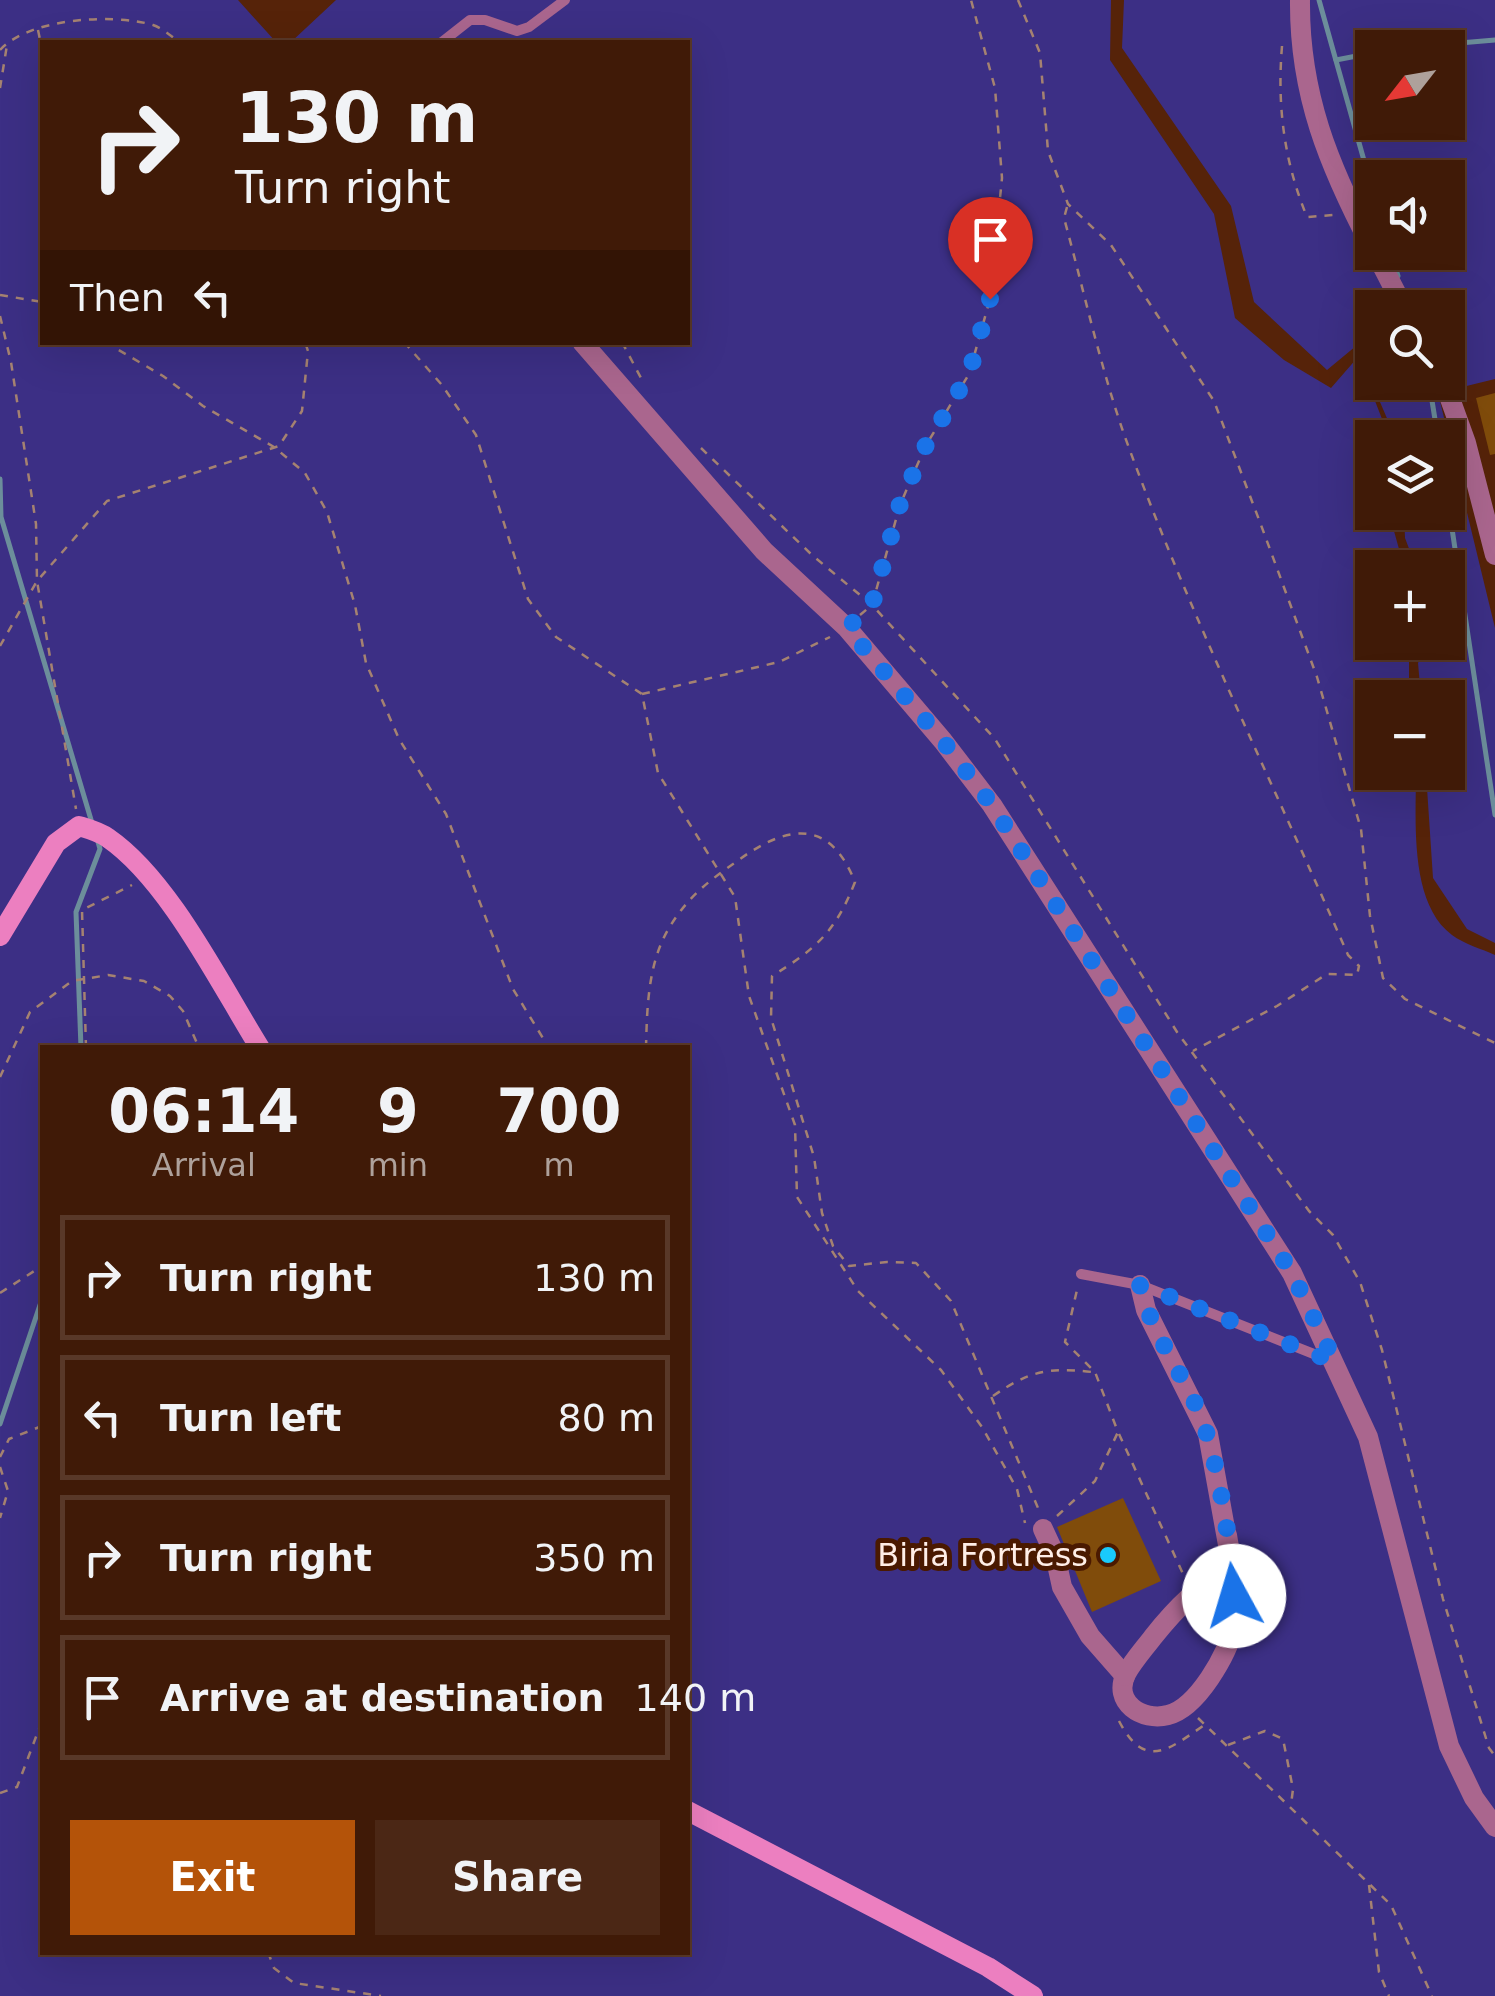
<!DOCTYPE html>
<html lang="en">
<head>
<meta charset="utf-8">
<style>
  body { margin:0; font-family:"DejaVu Sans",sans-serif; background:#4b2715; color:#f1f3f6; height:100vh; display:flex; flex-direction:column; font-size:38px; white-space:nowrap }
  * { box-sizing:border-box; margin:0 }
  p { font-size:32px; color:#aea19b }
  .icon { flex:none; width:55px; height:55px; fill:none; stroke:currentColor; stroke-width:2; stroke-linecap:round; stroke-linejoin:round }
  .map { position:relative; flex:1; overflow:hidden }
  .side { position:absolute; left:40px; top:1045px; width:650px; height:910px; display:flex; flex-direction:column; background:#401a07; border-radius:0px; box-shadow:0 10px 40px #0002,0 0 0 2px #593828 }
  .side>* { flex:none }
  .hud { position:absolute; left:40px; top:40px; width:650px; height:305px; border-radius:0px; box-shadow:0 10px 40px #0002,0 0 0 2px #593828; background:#401a07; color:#f1f3f6; overflow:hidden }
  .needle { width:65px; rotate:239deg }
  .buttons { position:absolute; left:1355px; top:30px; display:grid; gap:20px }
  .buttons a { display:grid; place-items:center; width:110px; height:110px; border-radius:0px; background:#401a07; box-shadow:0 10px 40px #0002,0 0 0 2px #593828; font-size:50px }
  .pin { position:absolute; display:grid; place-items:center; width:85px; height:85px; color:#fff; margin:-102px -42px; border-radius:50% 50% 50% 0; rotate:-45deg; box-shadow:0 0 10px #0007 }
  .pin .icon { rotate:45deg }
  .me { position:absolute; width:110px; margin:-55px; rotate:354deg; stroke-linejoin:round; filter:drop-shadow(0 0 8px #0008) }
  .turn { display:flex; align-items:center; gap:35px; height:210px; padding:0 30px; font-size:45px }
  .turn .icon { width:130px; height:130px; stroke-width:2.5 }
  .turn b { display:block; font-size:70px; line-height:85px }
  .then { display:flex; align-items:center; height:95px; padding:0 30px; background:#0003; gap:20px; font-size:38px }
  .eta { display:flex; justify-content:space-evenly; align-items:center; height:170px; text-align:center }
  .eta b { font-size:60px; font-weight:600; line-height:70px }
  .cta { display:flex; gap:20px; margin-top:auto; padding:20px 30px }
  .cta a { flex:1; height:115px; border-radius:0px; background:#b45309; color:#fff; font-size:40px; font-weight:600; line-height:115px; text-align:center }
  .cta a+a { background:#4b2715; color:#f1f3f6 }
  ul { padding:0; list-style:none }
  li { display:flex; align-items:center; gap:30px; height:125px; margin:0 20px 15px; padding:0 10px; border:5px solid #593828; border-radius:0px }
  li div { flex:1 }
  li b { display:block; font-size:38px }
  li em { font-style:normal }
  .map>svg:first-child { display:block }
  .green { fill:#3c2f85; fill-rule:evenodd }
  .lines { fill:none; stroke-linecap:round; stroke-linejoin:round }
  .stream { stroke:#6c8e9b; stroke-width:5 }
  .building { fill:#804c0b }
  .path { stroke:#a58271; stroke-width:2.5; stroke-dasharray:8 8; stroke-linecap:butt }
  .lane { stroke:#aa668e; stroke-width:10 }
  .street { stroke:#aa668e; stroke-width:20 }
  .secondary { stroke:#ec7fc0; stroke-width:20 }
  .route { stroke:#1a73e8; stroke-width:18; stroke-dasharray:0 32.4 }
  .poi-dot { fill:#19cafc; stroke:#4a1900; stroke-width:4 }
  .labels { text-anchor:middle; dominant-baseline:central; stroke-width:10; stroke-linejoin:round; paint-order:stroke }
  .poi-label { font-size:32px; fill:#ffeee7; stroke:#4a1900; text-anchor:end }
</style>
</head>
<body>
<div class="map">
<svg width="1495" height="1996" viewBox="0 0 1495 1996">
  <rect width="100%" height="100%" fill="#562309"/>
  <g class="green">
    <path d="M0,0H238L276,42H42V342H688V42H291L336,0H1111L1110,60L1214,214L1235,318L1284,360L1331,388L1358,357L1389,437L1372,438V512L1393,513L1394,531L1404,567L1372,568V642L1413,643L1409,652V697L1372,698V772L1416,773C1416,821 1409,903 1452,935C1464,944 1482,949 1495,955V1996H0ZM42,1048H688V1952H42Z"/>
    <path d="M1124,0H1495V379L1438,393L1495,628V943L1467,929L1433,878L1426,773L1448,772V698L1421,697L1418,663L1430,643L1448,642V568L1416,567L1405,538L1404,513L1448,512V438L1395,437L1356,346L1327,370L1254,302L1231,206L1122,48ZM1372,48H1448V122H1372ZM1372,178H1448V252H1372ZM1372,308H1448V382H1372Z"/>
  </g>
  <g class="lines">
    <g class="stream">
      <path d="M1319,0L1372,189"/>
      <path d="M1401,48L1495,40"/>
      <path d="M1336,60L1372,53"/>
      <path d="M1391,252L1398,276"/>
      <path d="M1429,382L1438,438"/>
      <path d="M0,479L1,517L92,823"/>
      <path d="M1448,502L1495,815"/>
      <path d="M81,1048L76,912L100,849L97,838"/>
      <path d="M0,1424L42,1299"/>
    </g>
  </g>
  <g class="building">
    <path d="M1495,393V454L1490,455L1476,398Z"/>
    <path d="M1123,1498L1161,1581L1092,1612L1057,1527Z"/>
  </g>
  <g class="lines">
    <g class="path">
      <path d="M1018,0L1040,53L1048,151L1068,204L1111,245L1214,401L1261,525L1317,677L1361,829L1370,916L1383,978L1405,999L1495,1043"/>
      <path d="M38,30L42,49"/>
      <path d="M1282,46C1277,106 1284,161 1307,217L1334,215"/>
      <path d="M0,50C29,18 113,13 153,25C162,28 171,36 179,42"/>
      <path d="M0,88L7,45"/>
      <path d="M1067,207L1064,218C1084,291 1100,366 1125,437C1189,614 1273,783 1348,955L1359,966L1357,975L1327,974L1277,1006L1193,1051"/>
      <path d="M0,295L42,302"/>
      <path d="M0,316L11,362L36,524L37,581L76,809"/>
      <path d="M105,342L163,376L203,406L274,447L305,473L327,512L355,605L366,663L399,739L446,814L513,989L549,1048"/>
      <path d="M404,342L442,385L476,435L528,599L556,637L642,694L658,773L735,897L749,996L795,1125L797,1197L858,1291L941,1370L982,1427L1017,1489L1025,1523"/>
      <path d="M622,342L641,378"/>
      <path d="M701,448L812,555L872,605L995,739L1177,1032L1309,1211L1333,1235L1360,1282L1382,1350L1443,1599L1489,1748L1495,1756"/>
      <path d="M860,615L872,605L900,505L925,447L969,374L990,299L1002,178L995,88L971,0"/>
      <path d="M0,646L37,581L107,501L279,446L302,411L308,351L305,342"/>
      <path d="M642,694L779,662L830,637"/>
      <path d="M86,1048L82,910L132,885"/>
      <path d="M646,1048C647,1007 648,963 669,928C689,895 709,881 740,859C789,824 830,819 855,882C836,931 816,949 772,976L771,1018L814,1157L822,1213L833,1246L849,1266L887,1262L916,1263L951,1301L1038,1508"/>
      <path d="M0,1077L30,1012L72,981L108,975L144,981L170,996L183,1011L199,1048"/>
      <path d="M0,1293L42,1266"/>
      <path d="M993,1396C1029,1371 1048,1367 1092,1372"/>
      <path d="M1119,1434L1184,1576"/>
      <path d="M0,1457L9,1439L42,1426"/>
      <path d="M0,1467L8,1491L0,1518"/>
      <path d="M1057,1516L1095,1481L1118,1432L1095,1372L1065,1342L1077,1290"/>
      <path d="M1198,1718L1391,1905L1432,1996"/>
      <path d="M1119,1721C1145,1771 1169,1749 1203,1726"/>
      <path d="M1228,1745L1265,1731L1283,1739L1293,1789L1291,1805"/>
      <path d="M0,1793L17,1787L42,1721"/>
      <path d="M1369,1885L1379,1972L1389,1996"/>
      <path d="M268,1952L274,1968L294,1983L381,1996"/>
    </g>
    <g class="lane">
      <path d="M442,42L470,20H485L517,31L529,27L565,0"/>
      <path d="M1081,1274L1140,1285L1329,1360"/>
    </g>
    <g class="street">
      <path d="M1300,0C1299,94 1329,166 1372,248"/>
      <path d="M1375,252L1404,308"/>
      <path d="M582,342L764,551L847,628L943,741L992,805L1292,1273L1368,1437L1449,1746L1474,1798L1495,1827"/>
      <path d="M1444,382L1466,443L1495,555"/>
      <path d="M1140,1285L1146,1310L1208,1434L1232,1567C1200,1584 1176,1608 1153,1637C1144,1649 1133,1661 1126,1674C1112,1702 1142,1722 1168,1715C1197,1708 1228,1654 1234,1626C1240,1602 1231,1560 1227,1535"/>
      <path d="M1043,1529L1055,1555L1062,1587L1090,1636L1125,1676"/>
    </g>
    <g class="secondary">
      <path d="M0,936L56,843L79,826C89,829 100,832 108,838C169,880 220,984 260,1048"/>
      <path d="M688,1811L988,1967L1033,1996"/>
    </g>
  </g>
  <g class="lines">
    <path class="route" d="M990,299L969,374L925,447L900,504L872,605L847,628L943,741L992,805L1292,1273L1335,1362L1140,1285C1151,1332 1180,1369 1199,1412C1218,1457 1231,1546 1234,1596"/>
  </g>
  <circle class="poi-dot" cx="1108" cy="1555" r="10"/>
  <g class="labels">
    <g class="poi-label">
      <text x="1088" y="1555">Biria Fortress</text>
    </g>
  </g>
</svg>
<div class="buttons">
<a><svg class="needle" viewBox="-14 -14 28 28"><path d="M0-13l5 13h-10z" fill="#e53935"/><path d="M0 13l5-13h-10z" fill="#aea19b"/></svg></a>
<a><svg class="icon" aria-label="sound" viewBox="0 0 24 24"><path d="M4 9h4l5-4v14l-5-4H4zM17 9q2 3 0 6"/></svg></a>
<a><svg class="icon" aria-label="search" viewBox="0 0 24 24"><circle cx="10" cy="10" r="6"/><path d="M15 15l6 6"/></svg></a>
<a><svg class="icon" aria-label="layers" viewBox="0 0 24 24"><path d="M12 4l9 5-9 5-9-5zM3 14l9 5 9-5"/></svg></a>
<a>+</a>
<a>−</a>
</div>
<div class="pin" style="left:990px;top:299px;background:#d93025"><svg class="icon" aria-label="arrive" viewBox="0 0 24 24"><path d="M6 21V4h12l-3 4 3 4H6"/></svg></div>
<svg class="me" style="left:1234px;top:1596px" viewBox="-20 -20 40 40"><circle r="19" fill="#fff"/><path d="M0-13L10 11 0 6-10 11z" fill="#1a73e8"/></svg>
<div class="hud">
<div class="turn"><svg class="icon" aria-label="right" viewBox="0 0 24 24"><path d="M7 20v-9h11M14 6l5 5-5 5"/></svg><div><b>130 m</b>Turn right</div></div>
<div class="then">Then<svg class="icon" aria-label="left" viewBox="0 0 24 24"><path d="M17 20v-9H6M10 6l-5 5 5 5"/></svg></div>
</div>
<section class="side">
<div class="eta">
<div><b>06:14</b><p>Arrival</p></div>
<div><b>9</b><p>min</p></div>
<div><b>700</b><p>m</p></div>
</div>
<ul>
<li><svg class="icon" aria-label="right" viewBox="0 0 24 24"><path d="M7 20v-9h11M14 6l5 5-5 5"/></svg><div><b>Turn right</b></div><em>130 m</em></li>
<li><svg class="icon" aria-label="left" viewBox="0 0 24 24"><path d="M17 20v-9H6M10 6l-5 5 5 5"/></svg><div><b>Turn left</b></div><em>80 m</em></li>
<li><svg class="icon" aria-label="right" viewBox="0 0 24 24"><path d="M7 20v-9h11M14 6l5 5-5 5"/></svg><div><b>Turn right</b></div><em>350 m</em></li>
<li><svg class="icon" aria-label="arrive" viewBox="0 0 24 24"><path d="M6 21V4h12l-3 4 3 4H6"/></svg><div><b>Arrive at destination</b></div><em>140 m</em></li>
</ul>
<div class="cta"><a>Exit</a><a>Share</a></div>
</section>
</div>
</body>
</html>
